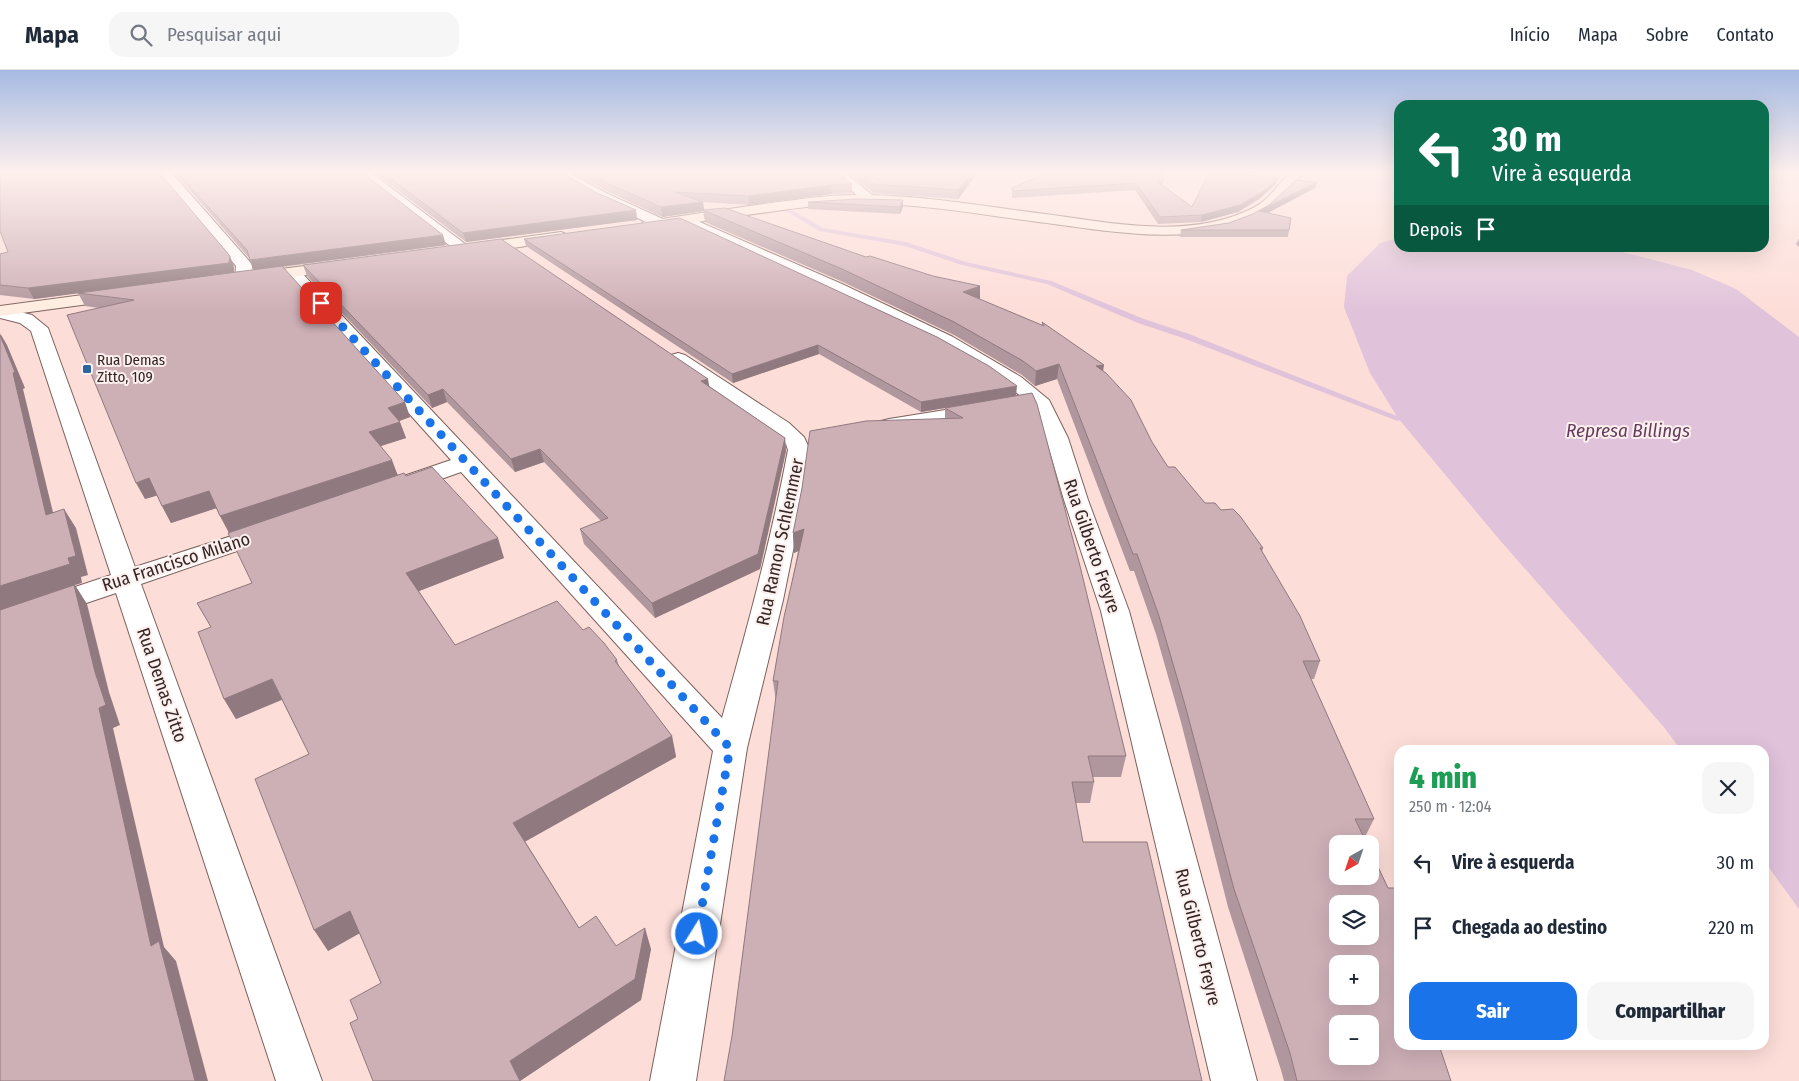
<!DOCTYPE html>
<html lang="pt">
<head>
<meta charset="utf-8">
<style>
  body { margin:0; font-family:"Fira Sans Condensed",sans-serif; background:#f6f6f7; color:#1f2937; height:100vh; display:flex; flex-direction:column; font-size:19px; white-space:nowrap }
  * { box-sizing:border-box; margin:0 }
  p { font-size:16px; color:#747a83 }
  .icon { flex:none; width:28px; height:28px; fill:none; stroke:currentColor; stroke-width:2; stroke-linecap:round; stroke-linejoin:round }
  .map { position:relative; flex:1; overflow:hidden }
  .sheet { position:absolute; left:1394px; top:675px; width:375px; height:305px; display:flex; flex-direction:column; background:#fff; border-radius:15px; box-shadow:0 5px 20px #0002 }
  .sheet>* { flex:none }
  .hud { position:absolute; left:1394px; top:30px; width:375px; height:152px; border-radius:15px; box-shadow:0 5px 20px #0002; background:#0b6e4f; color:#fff; overflow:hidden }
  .needle { width:32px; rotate:220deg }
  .buttons { position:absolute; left:1329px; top:765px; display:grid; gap:10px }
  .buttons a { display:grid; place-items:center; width:50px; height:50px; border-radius:10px; background:#fff; box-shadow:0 5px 20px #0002; font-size:25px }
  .pin { position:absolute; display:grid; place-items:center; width:42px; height:42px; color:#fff; margin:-21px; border-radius:10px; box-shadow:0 2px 8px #0006 }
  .me { position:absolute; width:55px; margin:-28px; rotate:10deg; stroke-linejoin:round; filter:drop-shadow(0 0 4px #0008) }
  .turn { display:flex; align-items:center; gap:18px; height:105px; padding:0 15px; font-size:22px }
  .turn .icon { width:65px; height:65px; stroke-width:2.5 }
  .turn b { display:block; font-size:35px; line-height:42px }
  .then { display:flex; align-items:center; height:48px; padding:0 15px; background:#0003; gap:10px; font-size:19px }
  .round { display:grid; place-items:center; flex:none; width:52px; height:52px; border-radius:15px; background:#f6f6f7 }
  .summary { display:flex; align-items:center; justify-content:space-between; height:85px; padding:0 15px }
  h1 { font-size:30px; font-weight:800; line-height:38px; color:#1e9e55 }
  .primary-button { display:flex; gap:10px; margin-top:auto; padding:10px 15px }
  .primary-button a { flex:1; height:58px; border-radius:15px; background:#1a73e8; color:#fff; font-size:20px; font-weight:800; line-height:58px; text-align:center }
  .primary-button a+a { background:#f6f6f7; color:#1f2937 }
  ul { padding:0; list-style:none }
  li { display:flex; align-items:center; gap:15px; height:65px; padding:0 15px }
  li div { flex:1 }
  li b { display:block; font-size:19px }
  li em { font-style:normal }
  header { display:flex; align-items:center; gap:30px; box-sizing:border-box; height:70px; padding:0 25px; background:#fff; border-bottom:1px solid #e0e1e3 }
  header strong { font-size:24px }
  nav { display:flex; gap:28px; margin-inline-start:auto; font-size:18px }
  .search { width:350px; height:45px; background:#f6f6f7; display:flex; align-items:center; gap:12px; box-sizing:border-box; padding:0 18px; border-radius:15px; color:#747a83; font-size:19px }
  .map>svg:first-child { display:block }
  .water { fill:#e0c2da }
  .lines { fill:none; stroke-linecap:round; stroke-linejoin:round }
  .stream { fill:#e0c2da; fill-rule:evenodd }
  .minor-casing { stroke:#7c615c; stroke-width:2 }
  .secondary-casing { stroke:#7c615c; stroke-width:2 }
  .minor { fill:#fff; fill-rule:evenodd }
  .secondary { fill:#feede0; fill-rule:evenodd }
  .wall { fill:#b0969d }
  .shaded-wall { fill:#907a7f }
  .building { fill:#cdafb6; stroke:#907a7f; fill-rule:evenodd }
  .route { stroke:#1a73e8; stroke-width:9; stroke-dasharray:0 16.2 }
  .poi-dot { fill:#28669d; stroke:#fcefed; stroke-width:2 }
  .labels { text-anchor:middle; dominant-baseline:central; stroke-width:4; stroke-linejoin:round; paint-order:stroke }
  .far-poi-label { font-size:15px; fill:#332725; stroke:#fcefed; text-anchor:start }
  .street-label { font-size:18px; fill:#332725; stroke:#fcefed }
  .water-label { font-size:19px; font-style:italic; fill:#643b5d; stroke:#fcefed }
</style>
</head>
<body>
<header>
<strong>Mapa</strong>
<div class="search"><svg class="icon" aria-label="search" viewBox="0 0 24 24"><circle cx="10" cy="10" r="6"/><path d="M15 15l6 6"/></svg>Pesquisar aqui</div>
<nav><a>Início</a><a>Mapa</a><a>Sobre</a><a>Contato</a></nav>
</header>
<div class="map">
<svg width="1799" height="1011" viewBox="0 0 1799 1011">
  <rect width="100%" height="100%" fill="#fdddd8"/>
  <path class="water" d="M1399,168V178H1598L1615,180L1692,200L1736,219L1799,267V839L1764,791V680H1681L1663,656L1498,468L1398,348L1370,303L1344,237L1347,206L1380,173Z"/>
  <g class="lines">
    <path class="stream" d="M770,133L795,142L823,158L906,172L966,192L1051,211L1144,249L1189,264L1402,348L1398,351L1395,350L1183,268L1138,253L1047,214L962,195L905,176L819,161L791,144L770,135Z"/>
    <g class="minor-casing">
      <g id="minor">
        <path d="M157,101H170L250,192C254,197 253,207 249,213H237L235,209L236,196Z"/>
        <path d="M355,101H369L473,180L471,183H459Z"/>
        <path d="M549,101H565L608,124L665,150L667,153L665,156H655L598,130Z"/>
        <path d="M829,101H843L877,129L875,132H865Z"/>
        <path d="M686,146L842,214L953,267L1021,307L1049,330L1068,368L1088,430L1129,541L1257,1011H1211L1101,541L1064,430L1046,368L1029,333L1007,315L939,275L830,222L681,153L679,150L681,147Z"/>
        <path d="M292,198L298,199L722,648C747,559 771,471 788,380L786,374L773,363L671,293L668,289L671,285L678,283L685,285L789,353L804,367L810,380L802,436L783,530L747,678L696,1011H650L713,681L461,402L410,420L401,422L392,420L389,415L392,410L451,390L286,207L284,203L286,199Z"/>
        <path d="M0,237L32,245L48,258L135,497L269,454L278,457L282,462L278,467L141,514L322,1011H276L116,523L0,562V542L111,505L31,261L20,253L0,248Z"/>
        <path d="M983,334L991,335L994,340L991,345L889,363L881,361L878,356L881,351L889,349Z"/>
      </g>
    </g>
    <g class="secondary-casing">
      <g id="secondary">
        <path d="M1291,101H1304C1293,116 1279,136 1262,144C1199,177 1122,163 1054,154C988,146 921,133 855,133C831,133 807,137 783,140C738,146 693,153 648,159L643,158L641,155L643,152L648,151C694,144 740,137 786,131C809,128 831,125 854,125C920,124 987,137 1053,145C1116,154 1193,169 1253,138C1269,130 1279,114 1291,101Z"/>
        <path d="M561,162L566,164L569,167L566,170L472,184L466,182L464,179L466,176L472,174Z"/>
        <path d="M343,191L349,193L351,196L349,199L251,213L245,212L243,208L245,204L251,203Z"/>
        <path d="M120,220L126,221L129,225L126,229L0,246V236Z"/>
      </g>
    </g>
    <use href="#minor" class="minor"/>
    <use href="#secondary" class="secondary"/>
  </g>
  <g class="wall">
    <path d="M173,101H360L446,175L282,197L410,347L399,351L406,368L380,376L398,405L406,406L504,488L419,521L455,575L583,560L617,590L619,596L672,666L676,687L525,771L579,858L616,876L651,879L641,930L520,1011H373L358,949L381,913L359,863L328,881L309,684L282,630L236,649L224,629L211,557L197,533L252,513L229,462L216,438L171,453L162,436L157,425L145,429L99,238L85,236L78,223L34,229L0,225V184L234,197V202L254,200L250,189Z"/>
    <path d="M372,101H559L595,122L636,140L637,150L466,172Z"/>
    <path d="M569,101H836L852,114V123L832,124L749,135L703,132L704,140L980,229H979L1042,256V252L1103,301L1168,397L1205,433L1221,440L1263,478L1262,482L1320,591L1314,609H1311L1374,749L1365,767H1364L1399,975L1451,1011H1284L1281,1000L1228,837L1181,652L1156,564L1134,501H1130L1057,309L1035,316L1022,305L954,265L843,212L705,152L703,141L662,147L609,122Z"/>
    <path d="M846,101H979L958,129L873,123Z"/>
    <path d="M1163,112L1162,115L1192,137L1276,114L1259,129L1238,142L1201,152L1158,154L1135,120L1012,128V118Z"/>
    <path d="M1317,112L1315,118L1267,143L1289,160L1288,167H1180L1181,160L1229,153L1253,144Z"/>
    <path d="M808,132L903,137L900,144L808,139Z"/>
    <path d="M524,169L1016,325L1126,686L1121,707H1092L1094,712L1090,733H1076L732,966L776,632L773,611L798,481L794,483L793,463L945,348V338L921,342L819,284L733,313L526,176Z"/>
    <path d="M1799,169V177L1796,174Z"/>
    <path d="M303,195L709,316L785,368L786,381L760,499L655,548L584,474L580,459L601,451L544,392L515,402L447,332L432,338L307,206Z"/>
  </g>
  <g class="shaded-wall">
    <path d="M973,101H979L958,129L959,120Z"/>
    <path d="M1278,108L1276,114L1259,129L1238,142L1201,152L1202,145Z"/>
    <path d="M1317,112L1315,118L1258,148L1259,141Z"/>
    <path d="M831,115L832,124L749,135L748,126Z"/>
    <path d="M903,130V137L900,144V137Z"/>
    <path d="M703,132L704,141L662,147L661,137Z"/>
    <path d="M636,140L637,150L466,172L463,163Z"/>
    <path d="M443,165L446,175L254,200L250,190Z"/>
    <path d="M230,186L234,197V203L34,229L28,218Z"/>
    <path d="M980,216V229L962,236L963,222Z"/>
    <path d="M0,263L7,275L25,318L23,319L58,463L46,445Z"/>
    <path d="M818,275L819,284L733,313L732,304Z"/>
    <path d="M1059,294L1057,309L1035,316L1036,301Z"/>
    <path d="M1104,295L1102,309L1096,296Z"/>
    <path d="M708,309L710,321L701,311Z"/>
    <path d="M1017,316L1016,326L921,342V332Z"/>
    <path d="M443,319L447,332L432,338L428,325Z"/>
    <path d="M405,332L410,347L394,353L388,338Z"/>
    <path d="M400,352L406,368L375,378L369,362Z"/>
    <path d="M785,368L786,381L760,499L655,548L652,533Z"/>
    <path d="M540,379L544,392L515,402L511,389Z"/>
    <path d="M392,390L398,406L229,463L220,446Z"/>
    <path d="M149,408L159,425L145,429L136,413Z"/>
    <path d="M209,421L217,438L171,453L162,436Z"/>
    <path d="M64,439L76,458L88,505L81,507L82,513L75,515L87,534L109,622L120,655L113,658L164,877L176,891L208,1011H195L151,876L0,540V516L68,488Z"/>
    <path d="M804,459L805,478L794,483L793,463Z"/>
    <path d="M498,468L504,488L414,523L406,503Z"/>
    <path d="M272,609L283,629L236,649L224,629Z"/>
    <path d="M672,666L676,687L521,774L513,753Z"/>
    <path d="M350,841L362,862L328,881L314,860Z"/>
    <path d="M645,858L651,879L641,930L520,1011L510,991Z"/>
  </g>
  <g class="building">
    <path d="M0,101H158L230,186L229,193L28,218L0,215V184L8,182L0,161Z"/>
    <path d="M176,101H360L443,165L250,190L247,180Z"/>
    <path d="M381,101H559L595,122L636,140L463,163Z"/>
    <path d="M584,101H836L852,114L831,115L748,126L675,122L703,132L661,137L607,113Z"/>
    <path d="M857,101H973L959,120L873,114Z"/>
    <path d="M1051,101H1163V112H1158L1192,137L1210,101L1278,108L1261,123L1240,135L1202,145L1160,147L1136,113L1013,121L1012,118Z"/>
    <path d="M1296,110L1317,112L1259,141L1291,148L1289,160H1181L1229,153L1253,144L1269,135Z"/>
    <path d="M857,129L903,130L900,137L808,132Z"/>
    <path d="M725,138L866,187L870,186L933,206L980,216L963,222L1044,256L1042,252L1104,295L1096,296L1106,303L1131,330L1152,372L1168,397H1175L1205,433H1215L1221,440L1233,439L1240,446L1263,478H1260L1300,546L1320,591H1303L1374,749H1355L1367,774H1338V806H1370V780L1388,818H1399V975H1439L1451,1011H1297L1290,983L1234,819L1185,635L1159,546L1137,484H1133L1059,294L1036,301L1023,291L954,252L842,199L703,140ZM1338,834H1370V866H1338ZM1338,894H1370V926H1338ZM1338,954H1370V986H1338Z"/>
    <path d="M680,148L937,267L989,296L1017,316L921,332L818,275L732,304L524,169Z"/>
    <path d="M501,169L708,309L701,311L785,368L758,484L652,533L580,459L608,448L540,379L511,389L443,319L428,325L303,195Z"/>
    <path d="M282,196L405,332L388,338L400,352L369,362L392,390L220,446L209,421L162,436L149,408L136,413L67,245L134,230L78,223Z"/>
    <path d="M0,265L15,302L13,303L46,445L64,439L76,486L68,488L70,494L0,516Z"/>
    <path d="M1032,323L1037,334L1080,496L1126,686H1088L1094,712H1072L1083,772H1147L1202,1011H724L732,966L778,611H773L784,547L804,459L793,463L802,418L810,361L866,351L963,348L945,338Z"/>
    <path d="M432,397L498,468L406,503L455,575L557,531L583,560L589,557L604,573L617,590L615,591L672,666L513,753L579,858L596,846L616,876L645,858L635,909L510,991L520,1011H373L350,953L358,949L350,930L381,913L350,841L314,860L255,709L309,684L272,609L224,629L198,562L211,557L197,533L252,513L228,463L404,403L406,406Z"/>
    <path d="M74,515L95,602L106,635L99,638L151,876L159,871L195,1011H0V540Z"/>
  </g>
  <linearGradient id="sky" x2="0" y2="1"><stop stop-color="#a5bae2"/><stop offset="0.42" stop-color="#fef0ed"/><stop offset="1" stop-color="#fef0ed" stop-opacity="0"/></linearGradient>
  <rect width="1799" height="243" fill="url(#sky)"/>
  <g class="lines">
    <path class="route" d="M321,233L466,392L730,678L697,864"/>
  </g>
  <rect class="poi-dot" x="82" y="294" width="10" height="10" rx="2.5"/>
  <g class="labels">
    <g class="far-poi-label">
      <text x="97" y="290">Rua Demas<tspan x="97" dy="17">Zitto, 109</tspan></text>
    </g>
    <g class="street-label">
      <text transform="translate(780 472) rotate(-78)">Rua Ramon Schlemmer</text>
      <text transform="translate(1092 476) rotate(71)">Rua Gilberto Freyre</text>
      <text transform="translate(176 492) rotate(-18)">Rua Francisco Milano</text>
      <text transform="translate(162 615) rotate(71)">Rua Demas Zitto</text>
      <text transform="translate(1198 867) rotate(76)">Rua Gilberto Freyre</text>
    </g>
    <g class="water-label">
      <text x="1628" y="360">Represa Billings</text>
    </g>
  </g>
</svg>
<div class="buttons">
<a><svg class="needle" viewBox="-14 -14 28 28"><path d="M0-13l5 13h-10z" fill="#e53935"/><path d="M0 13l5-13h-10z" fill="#747a83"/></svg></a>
<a><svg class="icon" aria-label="layers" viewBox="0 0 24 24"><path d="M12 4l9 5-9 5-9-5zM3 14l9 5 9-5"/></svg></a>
<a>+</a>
<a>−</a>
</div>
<div class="pin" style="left:321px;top:233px;background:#d93025"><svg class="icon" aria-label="arrive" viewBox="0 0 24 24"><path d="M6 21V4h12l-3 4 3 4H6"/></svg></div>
<svg class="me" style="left:697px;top:864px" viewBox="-20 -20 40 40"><circle r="17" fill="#1a73e8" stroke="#fff" stroke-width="3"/><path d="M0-11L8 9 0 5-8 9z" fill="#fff"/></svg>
<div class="hud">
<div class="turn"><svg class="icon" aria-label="left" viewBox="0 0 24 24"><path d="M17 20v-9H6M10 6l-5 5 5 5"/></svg><div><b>30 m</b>Vire à esquerda</div></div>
<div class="then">Depois<svg class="icon" aria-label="arrive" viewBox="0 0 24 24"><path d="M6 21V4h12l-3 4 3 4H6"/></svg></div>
</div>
<section class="sheet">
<div class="summary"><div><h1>4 min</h1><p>250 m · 12:04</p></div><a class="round"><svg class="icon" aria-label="close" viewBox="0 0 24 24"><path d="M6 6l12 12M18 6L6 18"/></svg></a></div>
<ul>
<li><svg class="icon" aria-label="left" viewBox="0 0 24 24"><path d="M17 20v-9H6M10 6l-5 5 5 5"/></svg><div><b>Vire à esquerda</b></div><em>30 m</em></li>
<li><svg class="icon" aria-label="arrive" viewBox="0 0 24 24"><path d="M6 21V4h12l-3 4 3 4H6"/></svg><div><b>Chegada ao destino</b></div><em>220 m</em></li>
</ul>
<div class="primary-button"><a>Sair</a><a>Compartilhar</a></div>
</section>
</div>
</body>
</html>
